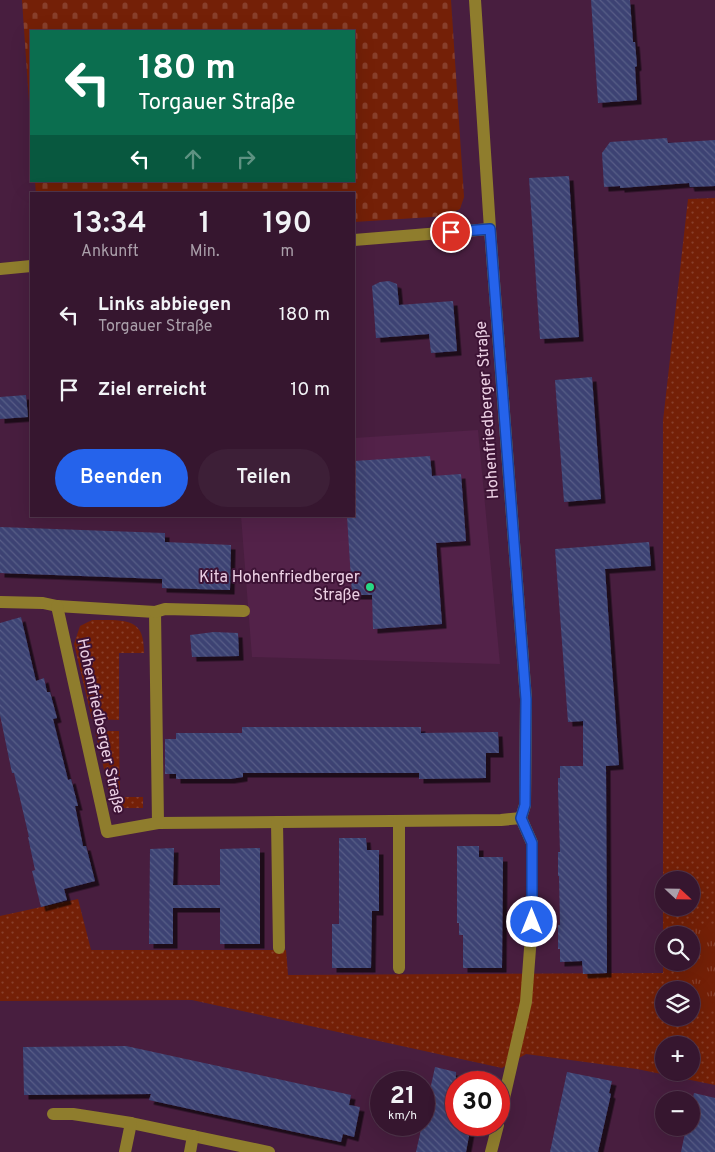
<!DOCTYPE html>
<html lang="de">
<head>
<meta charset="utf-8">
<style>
  body { margin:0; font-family:Overpass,sans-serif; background:#3d1f37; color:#f1f3f6; height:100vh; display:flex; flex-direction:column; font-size:19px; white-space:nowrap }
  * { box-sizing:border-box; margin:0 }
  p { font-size:16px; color:#aa9faa }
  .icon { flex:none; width:28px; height:28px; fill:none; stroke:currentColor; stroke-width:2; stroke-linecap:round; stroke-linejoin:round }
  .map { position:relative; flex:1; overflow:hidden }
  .panel { position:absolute; left:30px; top:192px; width:325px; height:325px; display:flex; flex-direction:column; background:#36162f; border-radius:0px; box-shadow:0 5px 20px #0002,0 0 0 1px #50354b }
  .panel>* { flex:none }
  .hud { position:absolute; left:30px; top:30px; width:325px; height:152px; border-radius:0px; box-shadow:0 5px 20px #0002,0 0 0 1px #50354b; background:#0b6e4f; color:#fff; overflow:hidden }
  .needle { width:32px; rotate:112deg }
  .fabs { position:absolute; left:655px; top:871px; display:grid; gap:10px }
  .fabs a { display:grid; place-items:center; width:45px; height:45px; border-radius:50%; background:#36162f; box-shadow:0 5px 20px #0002,0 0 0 1px #50354b; font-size:25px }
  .speed { position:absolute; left:370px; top:1071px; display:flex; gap:10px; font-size:25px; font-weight:700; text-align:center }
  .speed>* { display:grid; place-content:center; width:65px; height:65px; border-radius:50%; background:#36162f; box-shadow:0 5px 20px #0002,0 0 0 1px #50354b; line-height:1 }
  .speed small { font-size:12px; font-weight:400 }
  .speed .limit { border:8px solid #d22; background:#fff; color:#111 }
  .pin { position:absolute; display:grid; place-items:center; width:42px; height:42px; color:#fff; margin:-21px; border:2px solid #fff; border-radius:50%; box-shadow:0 1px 5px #0007 }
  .me { position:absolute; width:55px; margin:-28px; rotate:0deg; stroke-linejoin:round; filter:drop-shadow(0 0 4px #0008) }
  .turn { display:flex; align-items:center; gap:18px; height:105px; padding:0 25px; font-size:22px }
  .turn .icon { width:65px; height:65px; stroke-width:2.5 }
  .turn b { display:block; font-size:35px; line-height:42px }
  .lanes { display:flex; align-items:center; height:48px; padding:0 25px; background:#0003; justify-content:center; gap:25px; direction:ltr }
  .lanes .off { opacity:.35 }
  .eta { display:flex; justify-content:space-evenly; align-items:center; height:85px; text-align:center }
  .eta b { font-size:30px; font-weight:600; line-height:35px }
  .button { display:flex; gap:10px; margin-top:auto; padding:10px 25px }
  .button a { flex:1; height:58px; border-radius:30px; background:#2563eb; color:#fff; font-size:20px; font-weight:600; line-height:58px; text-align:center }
  .button a+a { background:#3d1f37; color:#f1f3f6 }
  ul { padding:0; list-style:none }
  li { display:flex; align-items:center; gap:15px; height:75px; padding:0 25px }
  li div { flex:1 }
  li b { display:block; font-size:19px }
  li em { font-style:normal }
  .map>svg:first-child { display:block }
  .built { fill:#532249 }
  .grass { fill:url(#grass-dots); fill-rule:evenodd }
  .cemetery { fill:url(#cemetery-stones) }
  .park { fill:url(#park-tufts) }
  .building { fill:url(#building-back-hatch); filter:url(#shadow) }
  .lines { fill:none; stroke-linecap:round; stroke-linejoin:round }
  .minor { stroke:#8f7d2d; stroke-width:12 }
  .route-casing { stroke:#184099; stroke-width:12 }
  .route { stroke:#2563eb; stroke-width:9 }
  .poi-dot { fill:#28d885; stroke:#3d1335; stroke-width:2 }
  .labels { text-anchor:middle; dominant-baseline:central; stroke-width:4; stroke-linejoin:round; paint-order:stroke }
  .street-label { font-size:16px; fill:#ecd0e4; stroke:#3d1335 }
  .poi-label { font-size:16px; fill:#ecd0e4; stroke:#3d1335; text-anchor:end }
</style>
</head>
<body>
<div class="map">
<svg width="715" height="1152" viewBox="0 0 715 1152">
  <defs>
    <pattern id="grass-dots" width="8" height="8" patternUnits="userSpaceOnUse" patternTransform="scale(1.25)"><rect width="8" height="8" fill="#742007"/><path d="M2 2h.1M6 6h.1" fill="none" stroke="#883f2b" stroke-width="1.8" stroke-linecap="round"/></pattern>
    <pattern id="cemetery-stones" width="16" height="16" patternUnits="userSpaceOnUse" patternTransform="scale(1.25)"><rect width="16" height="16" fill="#742007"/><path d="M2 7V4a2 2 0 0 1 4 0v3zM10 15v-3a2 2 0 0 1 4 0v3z" fill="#883f2b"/></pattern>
    <pattern id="park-tufts" width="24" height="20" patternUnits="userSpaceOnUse" patternTransform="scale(1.25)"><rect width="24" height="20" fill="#742007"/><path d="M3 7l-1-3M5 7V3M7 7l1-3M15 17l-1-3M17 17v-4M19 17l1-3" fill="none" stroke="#883f2b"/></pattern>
    <pattern id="building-back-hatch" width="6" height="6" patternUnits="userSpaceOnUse" patternTransform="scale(1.25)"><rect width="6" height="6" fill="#3c4373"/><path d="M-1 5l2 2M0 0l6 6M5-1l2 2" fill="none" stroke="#585d87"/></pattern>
    <filter id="shadow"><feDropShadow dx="4.5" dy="4.5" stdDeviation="0" flood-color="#0009"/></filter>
  </defs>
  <rect width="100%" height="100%" fill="#481e3f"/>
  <path class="built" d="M478,430L500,664L252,657L241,516H354V438Z"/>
  <g class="grass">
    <path d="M715,198V1085L637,1069L526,1054L502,1068L192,1000L0,1001V916L78,899L91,950H286L288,975L663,973V421L688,199ZM664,880H691V908H664ZM664,935H691V962H664ZM664,990H691V1018H664ZM664,1045H691V1072H664Z"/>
    <path d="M92,620C99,620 105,620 112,620C137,621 144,628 144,653H119V720L92,719L74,644L80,626Z"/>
    <path d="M95,731H119L120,797H143V808H113Z"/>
  </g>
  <path class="cemetery" d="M22,0H451L464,197L460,209L447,216L354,222V194H36L35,181H354V31H31V131Z"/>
  <path class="park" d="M715,925V1010L691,1009V990H680L681,963L691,962V935H683V926Z"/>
  <g class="building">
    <path d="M591,0H630L633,42H635L637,66L635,67L637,100L598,103Z"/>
    <path d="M667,138L668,143L715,140V186L690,187L689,183L620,188V186L604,187L602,153L610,142Z"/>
    <path d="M569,176L579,337L540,339L529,178Z"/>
    <path d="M389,281L397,284L399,305L453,301L457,351L431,353L429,334L376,338L372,286L380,282Z"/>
    <path d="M592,377L601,499L564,502L555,380Z"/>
    <path d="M26,395L28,417L0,419V397Z"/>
    <path d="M430,456L432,476L461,474L466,541L436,543L442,624L373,629L372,595H352L347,516H354V461Z"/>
    <path d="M0,527L165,533V542L231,545L230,590L162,588V579L0,573Z"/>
    <path d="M649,542L651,566L605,569L619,765L606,766L607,973L583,974L582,961L560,962V949H558V925H560L559,876H558V852H560L558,790V778H560V766H583V721L568,722L555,549Z"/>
    <path d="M21,617L36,681L44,678L47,692H50L57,718L53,719L68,780L71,779L78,806H75L83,846H86L95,881L64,889L67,900L41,907L32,871L35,870L28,837H29L14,773H12L0,715V623Z"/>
    <path d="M214,632L238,633L239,656L192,657L190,635Z"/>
    <path d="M242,727H421V733L498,732L499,753H486V778L419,779V773H243V777L230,779H176V774H165V739H176V733H242Z"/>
    <path d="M339,838H366L367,850H379V911H372L371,968H332V924H339Z"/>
    <path d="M457,846H479V857H503L502,968H463V935H459V923H457Z"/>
    <path d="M174,848L173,885H220V849L260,848V944H220V908H173V944H149L150,849Z"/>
    <path d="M126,1046L351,1095L349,1105L360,1107L354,1137L343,1134L341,1142L149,1100L151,1094L24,1095L23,1047Z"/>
    <path d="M435,1067L456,1072V1125H471L466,1152H416L422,1125H424V1118Z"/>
    <path d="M567,1072L612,1081L609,1093L611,1094L598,1152H550Z"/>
    <path d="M694,1093L715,1098V1152H681L686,1128H691V1106Z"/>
  </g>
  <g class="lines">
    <g class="minor">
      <path d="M475,0L490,229L526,699L525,805L521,818L532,843V922L526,1002L499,1120"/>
      <path d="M354,240L490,229"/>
      <path d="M0,269L31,266"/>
      <path d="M0,602L43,603L57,606L155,612L158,823"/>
      <path d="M57,606L107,832L158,823L501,820L521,818"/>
      <path d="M155,612L165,609L244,611"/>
      <path d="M399,821V968"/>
      <path d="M277,822L279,948"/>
      <path d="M53,1114H73L131,1123L269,1152"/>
      <path d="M125,1152L131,1123"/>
      <path d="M190,1152L193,1136"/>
      <path d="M491,1152L498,1125"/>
    </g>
  </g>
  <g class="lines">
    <g class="route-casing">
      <path id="route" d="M451,232L490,229L526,699L525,805L521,818L532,843V922"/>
    </g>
    <use href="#route" class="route"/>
  </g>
  <circle class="poi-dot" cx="370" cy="587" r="5"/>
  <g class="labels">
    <g class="street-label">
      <text transform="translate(488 410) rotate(-94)">Hohenfriedberger Straße</text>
      <text transform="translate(100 726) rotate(78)">Hohenfriedberger Straße</text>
    </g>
    <g class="poi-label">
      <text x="360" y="578">Kita Hohenfriedberger<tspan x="360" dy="18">Straße</tspan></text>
    </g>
  </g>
</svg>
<div class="fabs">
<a><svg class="needle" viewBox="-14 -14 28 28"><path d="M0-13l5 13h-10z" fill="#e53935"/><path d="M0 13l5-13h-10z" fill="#aa9faa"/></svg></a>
<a><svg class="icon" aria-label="search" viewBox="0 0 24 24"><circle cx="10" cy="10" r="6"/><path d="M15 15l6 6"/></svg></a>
<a><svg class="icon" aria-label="layers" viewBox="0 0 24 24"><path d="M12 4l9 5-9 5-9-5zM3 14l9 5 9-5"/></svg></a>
<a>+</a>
<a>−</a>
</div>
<div class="speed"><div>21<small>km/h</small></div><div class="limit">30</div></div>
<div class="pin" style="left:451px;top:232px;background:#d93025"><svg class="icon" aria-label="arrive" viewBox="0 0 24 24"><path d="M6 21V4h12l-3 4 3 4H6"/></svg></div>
<svg class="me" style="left:532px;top:922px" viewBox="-20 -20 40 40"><circle r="17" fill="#2563eb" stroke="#fff" stroke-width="3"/><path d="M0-11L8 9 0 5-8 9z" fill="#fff"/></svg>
<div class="hud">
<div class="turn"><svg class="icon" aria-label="left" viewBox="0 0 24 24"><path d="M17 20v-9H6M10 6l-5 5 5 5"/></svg><div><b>180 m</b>Torgauer Straße</div></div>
<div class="lanes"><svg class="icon" aria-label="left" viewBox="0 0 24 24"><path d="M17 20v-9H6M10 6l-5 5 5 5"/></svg><svg class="icon off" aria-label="ahead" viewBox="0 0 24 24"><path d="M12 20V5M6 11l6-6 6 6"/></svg><svg class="icon off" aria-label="right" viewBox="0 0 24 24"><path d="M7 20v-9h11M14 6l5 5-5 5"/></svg></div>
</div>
<section class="panel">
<div class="eta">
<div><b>13:34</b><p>Ankunft</p></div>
<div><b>1</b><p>Min.</p></div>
<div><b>190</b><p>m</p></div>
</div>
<ul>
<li><svg class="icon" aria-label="left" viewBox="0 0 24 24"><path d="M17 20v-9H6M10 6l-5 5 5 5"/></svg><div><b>Links abbiegen</b><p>Torgauer Straße</p></div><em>180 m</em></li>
<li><svg class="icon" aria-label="arrive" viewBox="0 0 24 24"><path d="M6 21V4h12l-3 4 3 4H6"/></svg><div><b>Ziel erreicht</b></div><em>10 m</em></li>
</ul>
<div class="button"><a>Beenden</a><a>Teilen</a></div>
</section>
</div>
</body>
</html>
